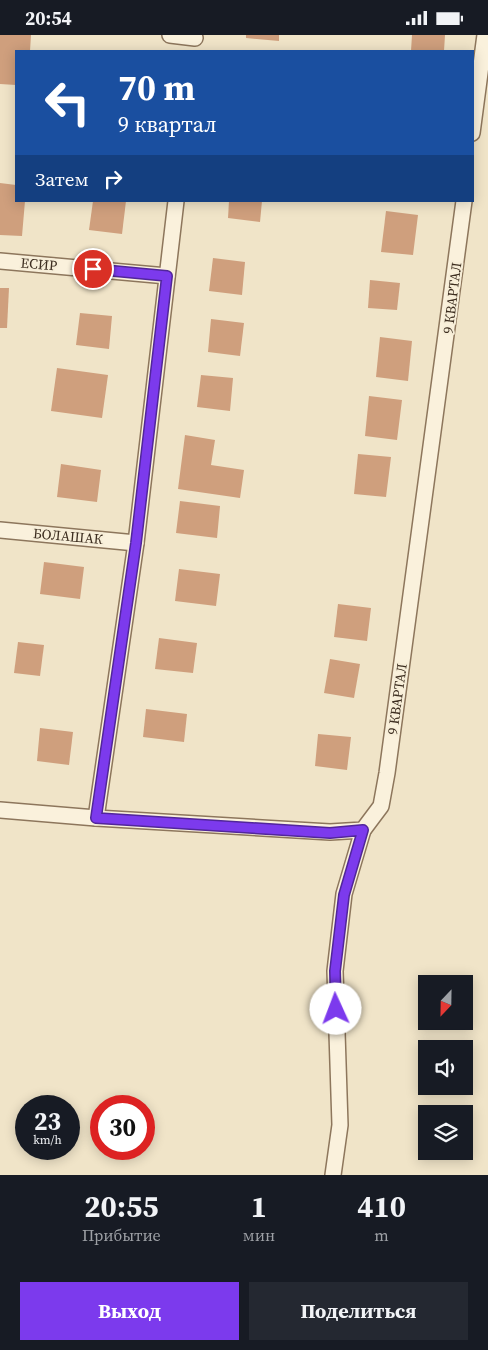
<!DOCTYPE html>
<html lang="ru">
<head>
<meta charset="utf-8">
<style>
  body { margin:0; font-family:"Source Serif 4",serif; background:#242831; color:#f1f3f6; height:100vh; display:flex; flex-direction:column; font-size:19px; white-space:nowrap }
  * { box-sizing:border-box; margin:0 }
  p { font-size:16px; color:#9ea1a6 }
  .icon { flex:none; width:28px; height:28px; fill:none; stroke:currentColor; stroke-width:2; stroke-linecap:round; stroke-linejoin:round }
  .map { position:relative; height:1140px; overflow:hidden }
  .drawer { display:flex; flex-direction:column; background:#171b24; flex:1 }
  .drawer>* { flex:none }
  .banner { position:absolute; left:15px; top:15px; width:459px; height:152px; border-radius:0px; box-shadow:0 2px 12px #0003; background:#1a4fa0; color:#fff; overflow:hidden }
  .needle { width:32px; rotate:202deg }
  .fabs { position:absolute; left:418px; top:940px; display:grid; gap:10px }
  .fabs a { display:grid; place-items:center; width:55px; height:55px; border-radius:0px; background:#171b24; box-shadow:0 2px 12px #0003; font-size:25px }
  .speed { position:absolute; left:15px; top:1060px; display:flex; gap:10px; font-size:25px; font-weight:700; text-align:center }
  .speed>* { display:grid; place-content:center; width:65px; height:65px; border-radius:50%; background:#171b24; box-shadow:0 2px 12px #0003; line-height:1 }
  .speed small { font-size:12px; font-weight:400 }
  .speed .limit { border:8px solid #d22; background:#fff; color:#111 }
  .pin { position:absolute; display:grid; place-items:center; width:42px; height:42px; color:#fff; margin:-21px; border:2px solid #fff; border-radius:50%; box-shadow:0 1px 5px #0007 }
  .me { position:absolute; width:55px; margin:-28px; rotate:358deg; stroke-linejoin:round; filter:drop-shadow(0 0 4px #0008) }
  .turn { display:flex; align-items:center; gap:18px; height:105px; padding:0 20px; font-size:22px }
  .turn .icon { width:65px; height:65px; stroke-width:2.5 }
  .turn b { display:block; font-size:35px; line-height:42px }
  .then { display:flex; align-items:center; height:48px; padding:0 20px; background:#0003; gap:10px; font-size:19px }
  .eta { display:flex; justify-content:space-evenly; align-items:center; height:85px; text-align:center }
  .eta b { font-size:30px; font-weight:700; line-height:35px }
  .button { display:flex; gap:10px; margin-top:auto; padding:10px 20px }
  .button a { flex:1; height:58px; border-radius:0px; background:#7c3aed; color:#fff; font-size:20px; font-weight:700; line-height:58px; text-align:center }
  .button a+a { background:#242831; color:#f1f3f6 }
  .status { display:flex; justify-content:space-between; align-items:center; height:35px; padding:0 25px; background:#171b24; direction:ltr }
  .status svg { height:14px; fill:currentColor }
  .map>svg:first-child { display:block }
  .building { fill:#cf9f7d }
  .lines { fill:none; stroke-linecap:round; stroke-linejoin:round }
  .minor-casing { stroke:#8d765c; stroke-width:18 }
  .minor { stroke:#faf1dc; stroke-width:15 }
  .route-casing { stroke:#51269a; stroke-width:12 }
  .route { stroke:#7c3aed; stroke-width:9 }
  .labels { text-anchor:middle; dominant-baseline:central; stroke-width:4; stroke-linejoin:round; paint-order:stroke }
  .street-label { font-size:14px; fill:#3d2e20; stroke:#f7eed8 }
</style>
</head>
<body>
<div class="status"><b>20:54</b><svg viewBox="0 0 49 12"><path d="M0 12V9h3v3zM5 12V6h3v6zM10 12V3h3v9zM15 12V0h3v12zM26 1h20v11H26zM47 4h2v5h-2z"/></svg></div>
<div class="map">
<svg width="488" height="1140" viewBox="0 0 488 1140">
  <rect width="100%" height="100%" fill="#f0e4c8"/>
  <g class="building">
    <path d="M0,0H31L30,16H16V50L0,49Z"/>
    <path d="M246,0H279V6L246,3Z"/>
    <path d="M412,0H445L444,16H411Z"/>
    <path d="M0,148L16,150V166H25L22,201L0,200Z"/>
    <path d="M93,166H126L122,199L89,195Z"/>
    <path d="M229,166H262L260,187L228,183Z"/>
    <path d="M386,176L418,180L413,220L381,217Z"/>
    <path d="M213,223L245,227L242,260L209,256Z"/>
    <path d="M370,245L400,248L397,275L368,273Z"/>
    <path d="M0,253H9L7,293H0Z"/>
    <path d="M80,278L112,281L109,314L76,310Z"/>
    <path d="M211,284L244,288L240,321L208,317Z"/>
    <path d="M380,302L412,306L408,346L376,342Z"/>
    <path d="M57,333L108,340L102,383L51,376Z"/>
    <path d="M201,340L233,343L230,376L197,372Z"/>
    <path d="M369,361L402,365L397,405L365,401Z"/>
    <path d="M185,400L215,405L211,430L244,435L240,463L178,454Z"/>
    <path d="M358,419L391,422L386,462L354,459Z"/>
    <path d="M61,429L101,435L97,467L57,462Z"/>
    <path d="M180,466L220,471L217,503L176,498Z"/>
    <path d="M44,527L84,532L80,564L40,559Z"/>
    <path d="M179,534L220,539L216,571L175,566Z"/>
    <path d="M338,569L371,573L367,606L334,602Z"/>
    <path d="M159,603L197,608L193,638L155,634Z"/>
    <path d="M18,607L44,610L40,641L14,638Z"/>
    <path d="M330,624L360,629L354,663L324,658Z"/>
    <path d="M146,674L187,679L184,707L143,702Z"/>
    <path d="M40,693L73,697L69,730L37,726Z"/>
    <path d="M318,699L351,702L347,735L315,731Z"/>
  </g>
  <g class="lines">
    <g class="minor-casing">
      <g id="minor">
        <path d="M170,0L195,3"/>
        <path d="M472,98L485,0"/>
        <path d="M0,226L167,241"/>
        <path d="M0,495L136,508"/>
        <path d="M0,775L96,783L330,797L363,795L381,771L387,738L464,166"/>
        <path d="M96,783L136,508L176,166"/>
        <path d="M333,1140L340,1090L335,936L344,859L363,795"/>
      </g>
    </g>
    <use href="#minor" class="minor"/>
  </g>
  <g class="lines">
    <g class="route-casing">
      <path id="route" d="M93,234L167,241L136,508L96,783L330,798L363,795L344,860L335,936L336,974"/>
    </g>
    <use href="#route" class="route"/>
  </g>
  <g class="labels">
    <g class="street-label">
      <text transform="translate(39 229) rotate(5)">ЕСИР</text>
      <text transform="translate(452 263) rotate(-83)">9 КВАРТАЛ</text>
      <text transform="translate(68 501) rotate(5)">БОЛАШАК</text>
      <text transform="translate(397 664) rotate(-82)">9 КВАРТАЛ</text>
    </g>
  </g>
</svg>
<div class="fabs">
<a><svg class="needle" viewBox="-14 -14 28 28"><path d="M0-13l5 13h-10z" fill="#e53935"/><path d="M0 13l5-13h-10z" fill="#9ea1a6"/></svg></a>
<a><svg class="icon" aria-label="sound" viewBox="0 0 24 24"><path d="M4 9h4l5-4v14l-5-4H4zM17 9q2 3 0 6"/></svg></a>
<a><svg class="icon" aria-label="layers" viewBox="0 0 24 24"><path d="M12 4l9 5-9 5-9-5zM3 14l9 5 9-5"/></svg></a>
</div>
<div class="speed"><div>23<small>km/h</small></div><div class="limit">30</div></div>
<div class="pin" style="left:93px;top:234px;background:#d93025"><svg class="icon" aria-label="arrive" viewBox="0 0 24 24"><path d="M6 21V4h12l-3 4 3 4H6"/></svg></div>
<svg class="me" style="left:336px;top:974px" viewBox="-20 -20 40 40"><circle r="19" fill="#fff"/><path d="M0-13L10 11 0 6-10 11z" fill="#7c3aed"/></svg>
<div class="banner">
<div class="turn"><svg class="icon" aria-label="left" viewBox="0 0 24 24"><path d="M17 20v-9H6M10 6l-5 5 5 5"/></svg><div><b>70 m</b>9 квартал</div></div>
<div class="then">Затем<svg class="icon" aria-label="right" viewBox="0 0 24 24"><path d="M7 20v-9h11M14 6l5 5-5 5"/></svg></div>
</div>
</div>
<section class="drawer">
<div class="eta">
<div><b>20:55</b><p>Прибытие</p></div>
<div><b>1</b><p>мин</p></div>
<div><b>410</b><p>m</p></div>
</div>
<div class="button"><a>Выход</a><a>Поделиться</a></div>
</section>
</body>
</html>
